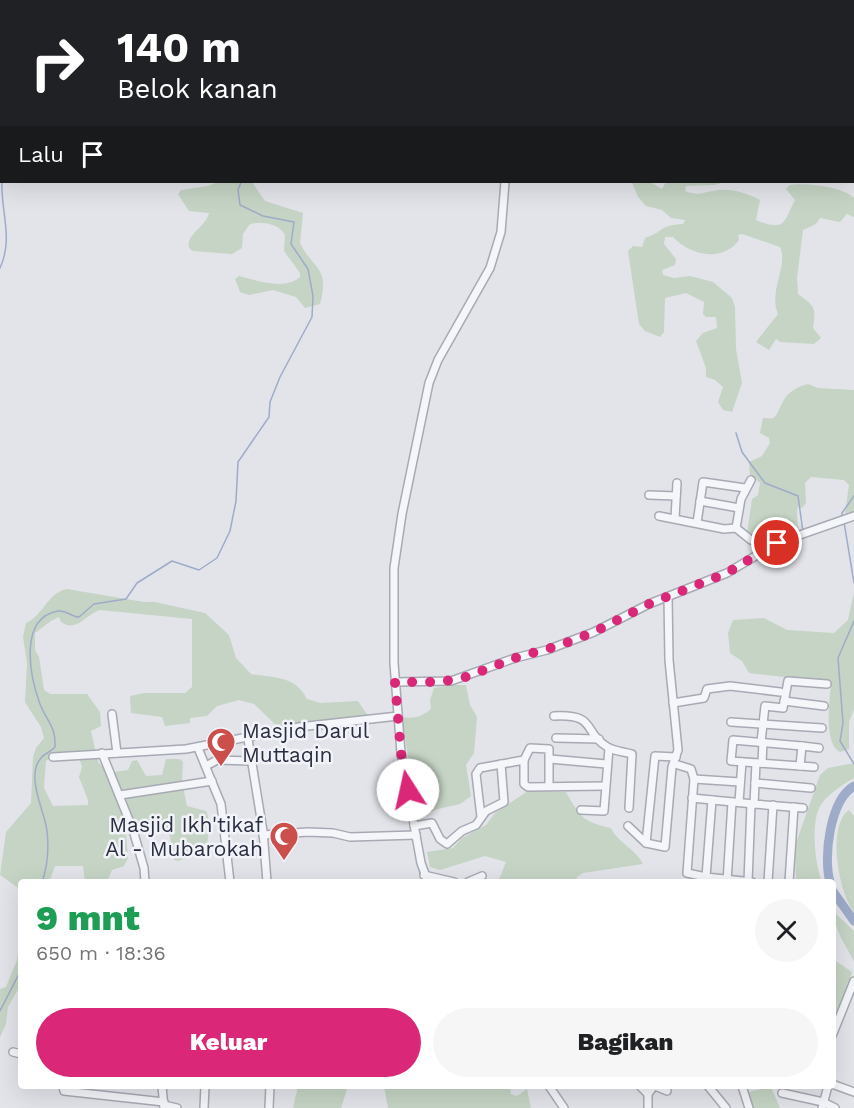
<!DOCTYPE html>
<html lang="id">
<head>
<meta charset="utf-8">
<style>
  body { margin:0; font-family:"Work Sans",sans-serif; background:#f6f6f6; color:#202124; height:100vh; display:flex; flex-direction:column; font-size:22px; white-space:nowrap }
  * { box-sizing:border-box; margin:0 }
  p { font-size:20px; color:#757577 }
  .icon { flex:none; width:33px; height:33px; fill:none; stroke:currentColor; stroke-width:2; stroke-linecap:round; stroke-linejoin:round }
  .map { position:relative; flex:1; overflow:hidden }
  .details { position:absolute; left:18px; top:879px; width:818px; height:210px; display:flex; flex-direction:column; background:#fff; border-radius:6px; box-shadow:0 6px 24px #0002 }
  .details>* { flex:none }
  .banner { position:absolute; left:0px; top:0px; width:855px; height:183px; box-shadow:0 6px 24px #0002; background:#202124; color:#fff; overflow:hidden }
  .pin { position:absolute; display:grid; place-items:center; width:51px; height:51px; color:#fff; margin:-26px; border:3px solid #fff; border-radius:50%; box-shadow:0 2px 6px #0007 }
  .me { position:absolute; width:66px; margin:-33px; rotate:350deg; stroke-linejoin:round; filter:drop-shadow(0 0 4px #0008) }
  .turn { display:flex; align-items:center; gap:21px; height:126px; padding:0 18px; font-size:27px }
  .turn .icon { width:78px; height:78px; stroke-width:2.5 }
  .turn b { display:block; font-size:42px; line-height:51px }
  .then { display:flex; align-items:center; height:57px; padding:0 18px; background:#0003; gap:12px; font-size:22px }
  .round { display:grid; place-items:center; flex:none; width:63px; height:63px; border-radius:32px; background:#f6f6f6 }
  .headline { display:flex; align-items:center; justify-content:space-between; height:102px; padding:0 18px }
  h1 { font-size:36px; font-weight:800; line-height:45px; color:#1e9e55 }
  .primary-button { display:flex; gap:12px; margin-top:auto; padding:12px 18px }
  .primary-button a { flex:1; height:69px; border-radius:36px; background:#db2777; color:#fff; font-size:24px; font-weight:800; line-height:69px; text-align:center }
  .primary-button a+a { background:#f6f6f6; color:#202124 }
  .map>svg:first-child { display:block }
  .green { fill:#c5d4c4; fill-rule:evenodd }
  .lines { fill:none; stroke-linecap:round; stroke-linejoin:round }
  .stream { stroke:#9eacc9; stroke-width:1.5 }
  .river { stroke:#9eacc9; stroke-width:9 }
  .minor-casing { stroke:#a7aab4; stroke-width:10 }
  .minor { stroke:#f5f6f9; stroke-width:7 }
  .route { stroke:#db2777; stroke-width:10; stroke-dasharray:0 18 }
  .labels { text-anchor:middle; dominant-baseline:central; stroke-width:5; stroke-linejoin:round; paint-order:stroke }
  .poi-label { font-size:21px; fill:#2b2f42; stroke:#f2f3f8; text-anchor:start }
</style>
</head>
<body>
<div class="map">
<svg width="854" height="1108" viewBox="0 0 854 1108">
  <rect width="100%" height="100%" fill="#e2e4ea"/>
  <g class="green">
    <path d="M218,182H252L265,201L303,213L300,243C313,270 330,266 320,304L305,308L296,297L273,290L249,295L240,292L235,279L239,276C256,280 284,291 300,277V273L284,251L285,235C280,224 259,220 249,225L243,234L242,248L232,254L193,251L189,248C186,234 206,227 209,213L189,211L178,194L181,190L208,186Z"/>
    <path d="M632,182H650L662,189L666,182H725L714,185L686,186L685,191C697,196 700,193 713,191C727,187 748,193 760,200L756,220C787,233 784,220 795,200L786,189L790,185C804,182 845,187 854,198V217L847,214L840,222L820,218L816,224L803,230L797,278L798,294C815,307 816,306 813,328L821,338L814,344L780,342L776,339L769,350L756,342L778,314C768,291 789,265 780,247L742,234L738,235L739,240C722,263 690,255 673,237H665L664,244L676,259L675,265L662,270L663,275L674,278L690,276L713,282L732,298L735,307L736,349L742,383L732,412L723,410L718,402L723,387L715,380L706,377V368L696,341L703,333L717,328L716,317H706L703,314L704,302L686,293L665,298L664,332L660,337L645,331L639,324L628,251L633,246L642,247L645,238C664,232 659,225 683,224L685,220L671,218L662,210L646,206L638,197Z"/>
    <path d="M808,384L818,388L854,390V512L845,513L849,485L844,480L811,477L805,483L806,503L802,508L798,506L797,510L798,534C781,540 763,545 747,533L752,499L758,495L760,483L750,475L749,462L762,456L770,443L769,438L760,433L763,418C766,418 770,419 773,418C782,414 778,391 808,384Z"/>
    <path d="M67,589L144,602H155L205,613L229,635L236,658L251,674C273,678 295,675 307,699L320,703L358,701L368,716L276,725L254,704L239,700L217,706L207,716L190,718V723L165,726L162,717L131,713L130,696L144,693H185L192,687V619L100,610C86,614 77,633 61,622L59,617L51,621L35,633V650L39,657L44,690L50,694H87L100,712L101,726L91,731L98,762L108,773L128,770L132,761L137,760L146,776L162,775L166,759H180L183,762L182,782L187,806L206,811C211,821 208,839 206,851L178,861L174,860L170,836C161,829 137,823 125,823L128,858L124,866L112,870L107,882H85L83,866H55L49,882H21V890L0,875L6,832L31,803L33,757L36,748L44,738L41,727L25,702L27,663L23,637L26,623C43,616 48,592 67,589ZM72,752L78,754L82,767L79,777L88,800V805L53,806L44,788L46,761L55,754Z"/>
    <path d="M854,592V709L849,722V749L840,752C823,743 830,699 831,682L749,673L742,661L730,653L728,633L733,620L764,618L787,630L834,633L848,620Z"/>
    <path d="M455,685H466L470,705L477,717L474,753L466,765L471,796L460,804L434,810L421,817L416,809L415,794L434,788L433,778L411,777L402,717C414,719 421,717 431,709L430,700L434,688Z"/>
    <path d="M854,763V778C842,785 826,795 819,808C811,827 815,863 822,882H796L795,846L820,775L828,768Z"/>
    <path d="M528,791L566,792C580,817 583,822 611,828C618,843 636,849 643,864L583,873L577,877L576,882H498L506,862L485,856L440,870L430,867L427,852L453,848L462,838L486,825L495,813Z"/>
    <path d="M849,810L854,816V912C839,894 826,826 849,810Z"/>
    <path d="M833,907L836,914L854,931V961C845,945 832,925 833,907Z"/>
    <path d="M21,936V984L8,1007L6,1024L0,1037V989L6,987L17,960Z"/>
    <path d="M833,959L852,972L842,1005L833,1023Z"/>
    <path d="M298,1086H348L341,1108H293Z"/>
    <path d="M384,1086H510L511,1094L517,1096L527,1089L531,1108H388Z"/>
    <path d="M771,1087L780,1108H752L748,1092Z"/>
  </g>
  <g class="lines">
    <g class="stream">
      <path d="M227,2L228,0"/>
      <path d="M0,151L2,163"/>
      <path d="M0,268C14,238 0,210 2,179"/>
      <path d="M736,433L742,452L765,483L798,496L803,532"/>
      <path d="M842,518V513L854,496"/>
      <path d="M844,522L854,583"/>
      <path d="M854,621L838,658L843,723L840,741L854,764"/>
      <path d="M42,882C48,865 49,849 47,831C45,812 25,776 41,758C45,753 51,752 55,747C56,726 47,722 40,704C30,677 18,618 58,611C67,610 71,617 79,617L94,604L126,599L137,583L172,561L199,570L217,558L230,531L236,501L238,462L269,417L270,402L280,377L312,317L313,296L308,269L291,244L294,222L263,216L240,205L238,190L241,182"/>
      <path d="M0,1011L21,970"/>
    </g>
    <g class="river">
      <path d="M830,882C823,857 830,800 854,786"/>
      <path d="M832,890L854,921"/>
    </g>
    <g class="minor-casing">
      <g id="minor">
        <path d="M504,0L505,2"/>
        <path d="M649,495L676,496"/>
        <path d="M700,501L739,508"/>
        <path d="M659,516L724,529L736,528L751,540L777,543"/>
        <path d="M675,518L677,483"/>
        <path d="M697,523L703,482L745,488"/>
        <path d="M736,528L741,499L751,480"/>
        <path d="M395,682L451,681L515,658L547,650L594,632L649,604L727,573L777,543L854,516"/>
        <path d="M784,701L824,706"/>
        <path d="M673,703L704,698L707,689L730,686L780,692"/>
        <path d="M112,714L117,753"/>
        <path d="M554,716C599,714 581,732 609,748C615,751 625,752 632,754L629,808"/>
        <path d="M731,722L822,728"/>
        <path d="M556,738L599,739"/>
        <path d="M248,739L263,831L267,882"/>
        <path d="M761,742L765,706L783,708L788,681L827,684"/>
        <path d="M802,746L733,740L731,761L814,767"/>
        <path d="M198,748L221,804L230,882"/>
        <path d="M102,753L133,830L144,868L145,882"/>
        <path d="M53,757L186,749L299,727L398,716"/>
        <path d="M550,759L606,764"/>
        <path d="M524,760V784L528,787L605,786"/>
        <path d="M756,763L754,804L803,808"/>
        <path d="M762,763L763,742"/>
        <path d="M675,764L691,769L694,779L687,873L706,877V882"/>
        <path d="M206,766L217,760L251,761"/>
        <path d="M800,766L802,746L819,748"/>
        <path d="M694,779L740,782"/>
        <path d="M755,783L811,788"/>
        <path d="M120,795L212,781"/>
        <path d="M692,798L712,800L706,877L752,882"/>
        <path d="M712,800L754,804"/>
        <path d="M739,802L742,762"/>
        <path d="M581,810L604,811L609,748"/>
        <path d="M481,817L476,774L480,768L524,760L530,748L549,749V785"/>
        <path d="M414,826L432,823L440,839L447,844L462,831L476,825L486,811L504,802L501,764"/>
        <path d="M628,826L646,843L665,847L672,767L678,750L669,660L668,597"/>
        <path d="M263,835L308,832L333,833L350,837L416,835"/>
        <path d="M646,843L655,756L676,757"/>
        <path d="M424,875L454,882"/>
        <path d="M428,882L421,863L401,753L394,663V568L402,514L429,383L438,360L490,268L501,232L505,182"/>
        <path d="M468,882L482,876"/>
        <path d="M727,882L732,802"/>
        <path d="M748,882L751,804"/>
        <path d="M768,882L773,805"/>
        <path d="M789,882L794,807"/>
        <path d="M832,1036L854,981"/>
        <path d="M13,1052L21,1054"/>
        <path d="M832,1084L854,1092"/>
        <path d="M63,1086L64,1091L164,1102"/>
        <path d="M162,1086L164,1108"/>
        <path d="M549,1086L564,1108"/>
        <path d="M640,1086L648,1094"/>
        <path d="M655,1086L667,1091"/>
        <path d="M708,1086L726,1108"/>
        <path d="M742,1086L749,1108"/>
        <path d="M782,1093L823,1102L835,1108"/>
        <path d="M164,1105L177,1108"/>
        <path d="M204,1108L205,1086"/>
        <path d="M269,1108L270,1086"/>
        <path d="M648,1108V1094L654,1086"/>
        <path d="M822,1108L828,1086"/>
      </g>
    </g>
    <use href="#minor" class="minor"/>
  </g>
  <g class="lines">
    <path class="route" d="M408,790L401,753L395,682H441L466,677L515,658L561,645L594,632L649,604L727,573L777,543"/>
  </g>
  <defs>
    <g id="mosque-pin" transform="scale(1.5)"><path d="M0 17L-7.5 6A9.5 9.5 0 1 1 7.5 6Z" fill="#cb4f4b" stroke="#f2f3f8"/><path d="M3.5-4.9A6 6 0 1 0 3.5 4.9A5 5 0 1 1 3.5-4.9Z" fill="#fff"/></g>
  </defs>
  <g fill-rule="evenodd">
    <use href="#mosque-pin" x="221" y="742"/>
    <use href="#mosque-pin" x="284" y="836"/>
  </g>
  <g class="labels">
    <g class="poi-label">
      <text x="242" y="730">Masjid Darul<tspan x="242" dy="24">Muttaqin</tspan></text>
      <text x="263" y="824" text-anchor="end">Masjid Ikh'tikaf<tspan x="263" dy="24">Al - Mubarokah</tspan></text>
    </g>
  </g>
</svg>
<div class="pin" style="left:777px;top:543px;background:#d93025"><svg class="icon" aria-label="arrive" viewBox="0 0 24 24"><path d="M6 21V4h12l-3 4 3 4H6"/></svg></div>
<svg class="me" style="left:408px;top:790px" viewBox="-20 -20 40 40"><circle r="19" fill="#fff"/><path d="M0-13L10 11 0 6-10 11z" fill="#db2777"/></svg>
<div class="banner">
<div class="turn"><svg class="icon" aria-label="right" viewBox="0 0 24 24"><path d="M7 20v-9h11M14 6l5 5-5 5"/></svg><div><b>140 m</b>Belok kanan</div></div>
<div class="then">Lalu<svg class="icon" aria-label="arrive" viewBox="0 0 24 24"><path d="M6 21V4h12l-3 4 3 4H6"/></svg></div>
</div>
<section class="details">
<div class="headline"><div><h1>9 mnt</h1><p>650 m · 18:36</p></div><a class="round"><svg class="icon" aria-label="close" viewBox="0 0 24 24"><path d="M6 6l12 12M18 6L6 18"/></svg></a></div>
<div class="primary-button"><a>Keluar</a><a>Bagikan</a></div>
</section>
</div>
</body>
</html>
